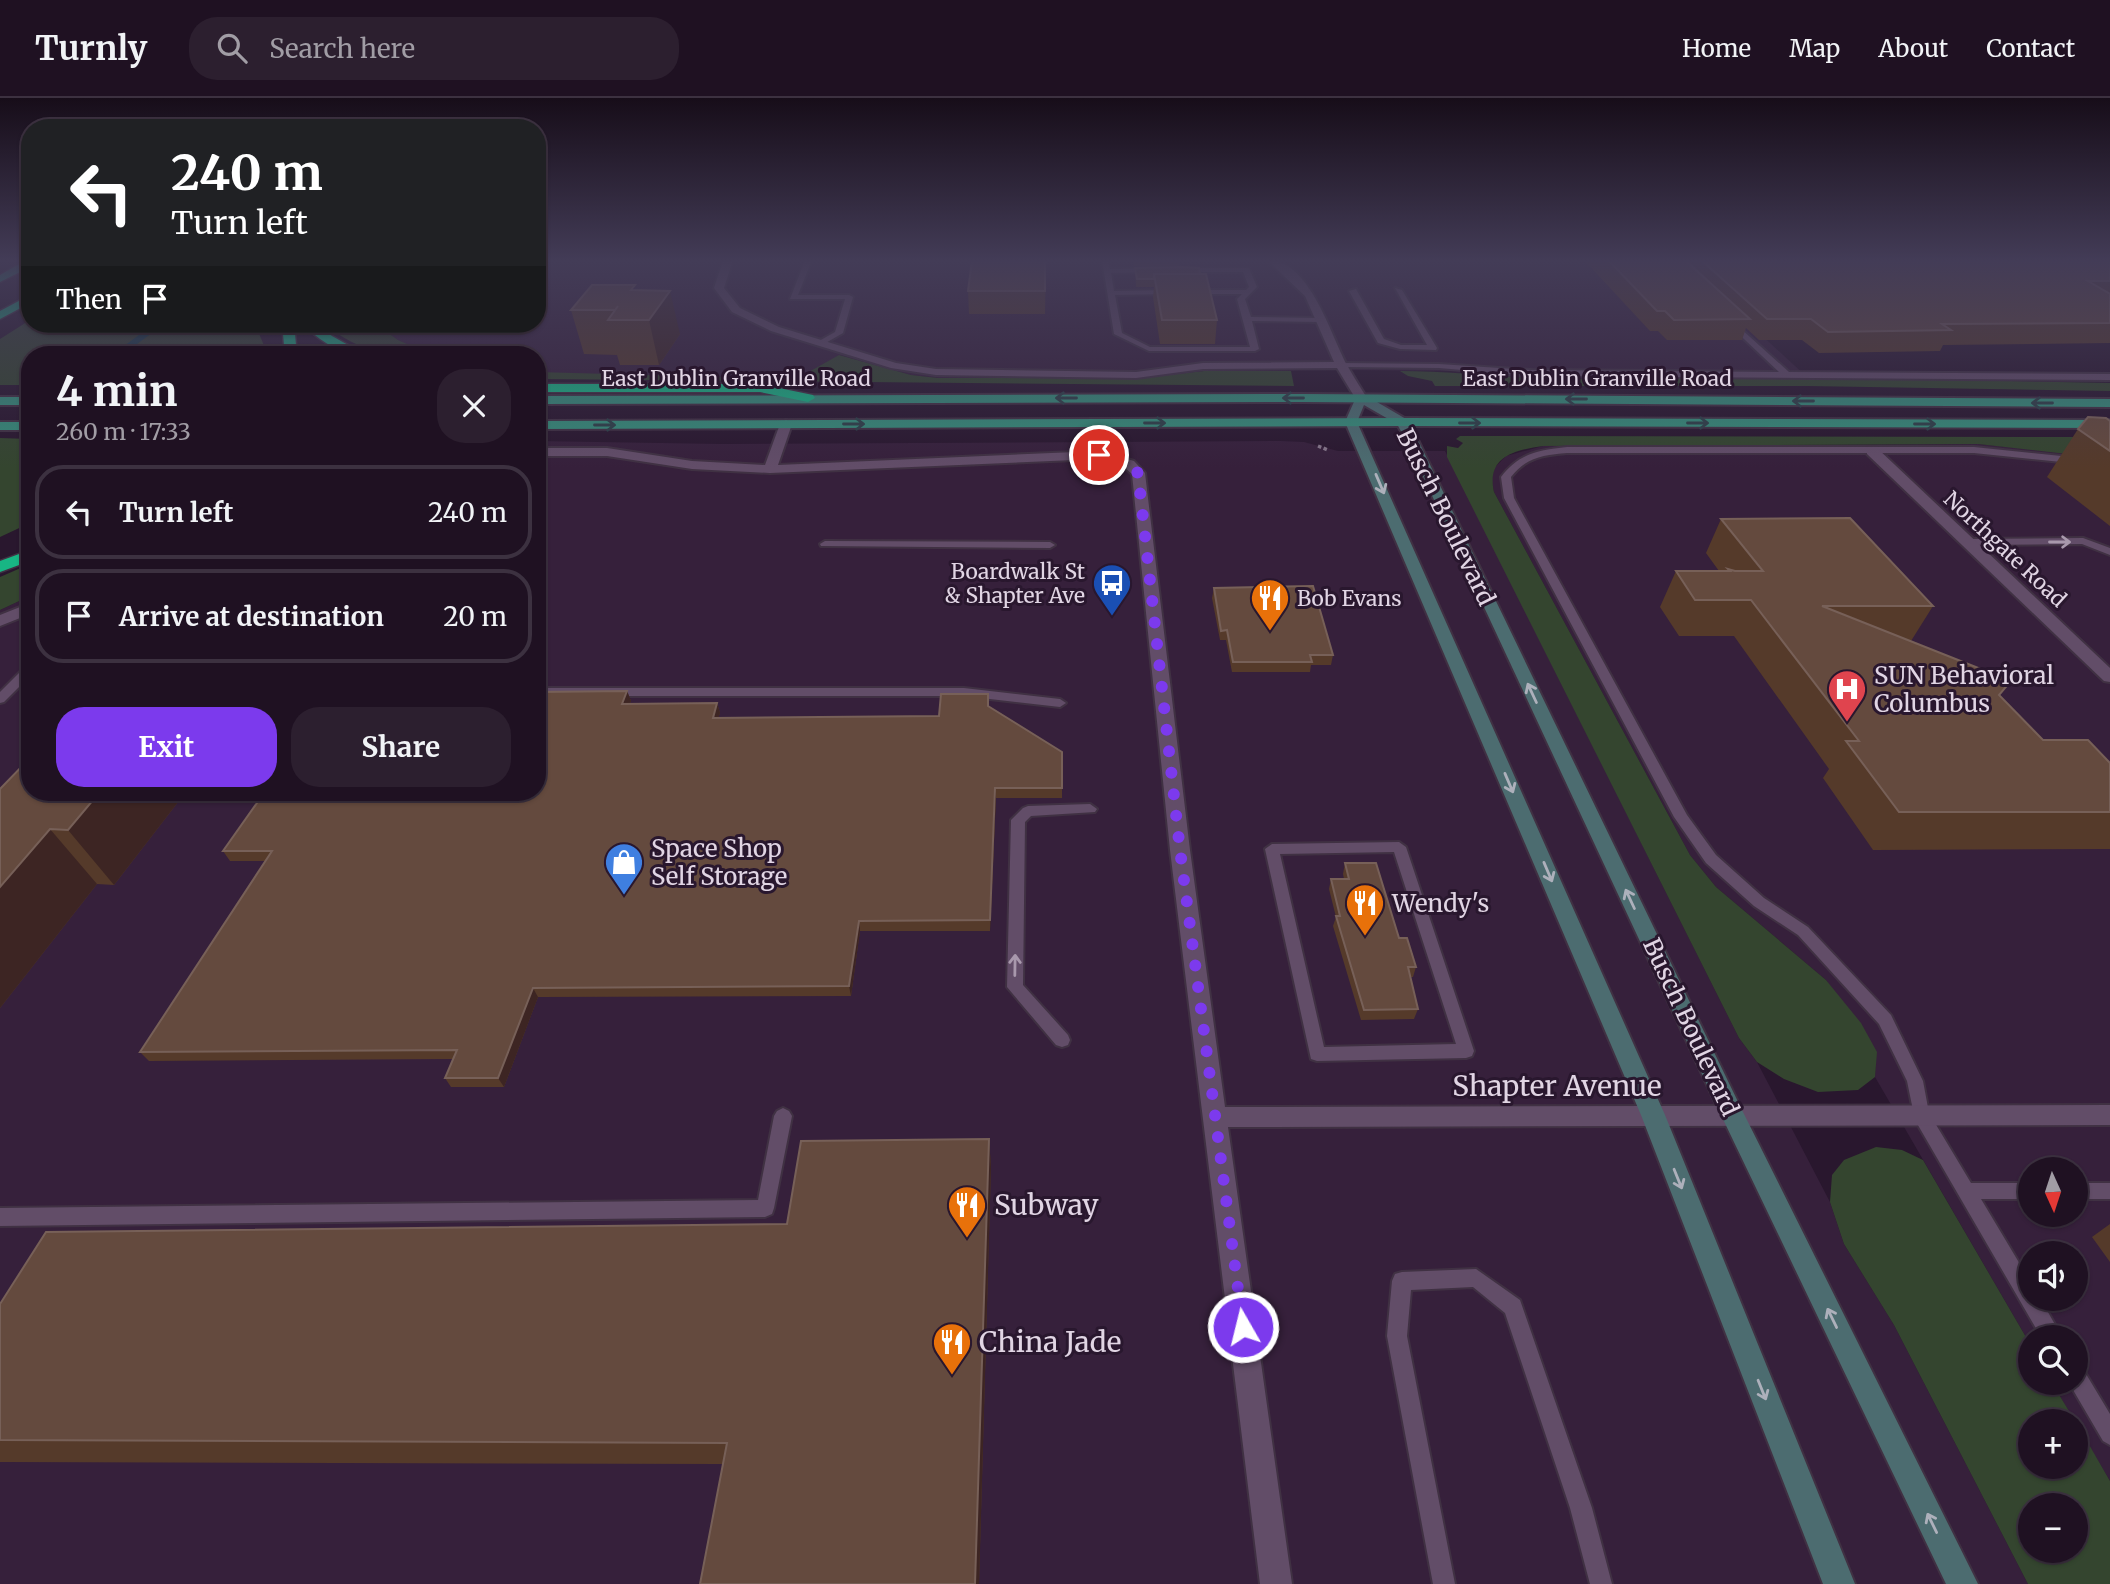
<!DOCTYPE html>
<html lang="en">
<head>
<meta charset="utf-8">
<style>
  body { margin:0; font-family:Merriweather,serif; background:#2c1f2f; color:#f1f3f6; height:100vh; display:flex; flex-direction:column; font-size:26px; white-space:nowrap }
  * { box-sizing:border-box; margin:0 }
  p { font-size:23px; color:#a19da5 }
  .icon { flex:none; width:38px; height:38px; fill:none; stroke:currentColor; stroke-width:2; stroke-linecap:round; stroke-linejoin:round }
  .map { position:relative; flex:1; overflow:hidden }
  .drawer { position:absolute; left:21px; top:248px; width:525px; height:455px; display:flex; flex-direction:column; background:#1f1122; border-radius:28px; box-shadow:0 2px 5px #0004,0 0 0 2px #3c3140 }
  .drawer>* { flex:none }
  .guide { position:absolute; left:21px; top:21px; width:525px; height:214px; border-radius:28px; box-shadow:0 2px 5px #0004,0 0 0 2px #3c3140; background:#202124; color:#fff; overflow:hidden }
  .needle { width:46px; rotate:177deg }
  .tools { position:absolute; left:2018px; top:1059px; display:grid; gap:14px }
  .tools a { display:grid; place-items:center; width:70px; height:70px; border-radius:50%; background:#1f1122; box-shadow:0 2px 5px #0004,0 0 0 2px #3c3140; font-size:35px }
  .pin { position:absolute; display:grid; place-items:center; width:60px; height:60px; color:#fff; margin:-30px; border:4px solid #fff; border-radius:50%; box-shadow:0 2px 7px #0007 }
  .me { position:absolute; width:77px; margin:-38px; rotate:352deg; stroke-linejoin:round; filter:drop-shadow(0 0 5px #0008) }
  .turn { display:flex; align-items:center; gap:24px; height:147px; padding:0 35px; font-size:32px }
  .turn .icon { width:91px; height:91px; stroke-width:2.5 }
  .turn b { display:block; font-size:49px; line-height:60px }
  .then { display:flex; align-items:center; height:66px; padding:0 35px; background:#0003; gap:14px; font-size:26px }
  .round { display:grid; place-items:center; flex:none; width:74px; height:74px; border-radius:28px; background:#2c1f2f }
  .headline { display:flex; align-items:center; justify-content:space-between; height:119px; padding:0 35px }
  h1 { font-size:42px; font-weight:700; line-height:52px }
  .primary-button { display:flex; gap:14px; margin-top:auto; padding:14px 35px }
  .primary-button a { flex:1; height:80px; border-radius:28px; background:#7c3aed; color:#fff; font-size:28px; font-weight:700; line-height:80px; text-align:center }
  .primary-button a+a { background:#2c1f2f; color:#f1f3f6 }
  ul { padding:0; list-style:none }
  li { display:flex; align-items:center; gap:21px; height:94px; margin:0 14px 10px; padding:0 21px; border:4px solid #3c3140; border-radius:28px }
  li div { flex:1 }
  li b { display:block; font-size:26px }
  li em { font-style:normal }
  header { display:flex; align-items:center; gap:42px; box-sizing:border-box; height:98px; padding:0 35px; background:#1f1122; border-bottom:2px solid #3c3140 }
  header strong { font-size:33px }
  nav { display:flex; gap:38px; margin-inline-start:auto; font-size:24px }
  .search { width:490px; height:63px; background:#2c1f2f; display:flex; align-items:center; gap:18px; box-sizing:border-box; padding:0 24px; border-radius:28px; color:#a19da5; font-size:26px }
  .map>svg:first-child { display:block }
  .built { fill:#36203b; fill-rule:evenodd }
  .green { fill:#34452f; fill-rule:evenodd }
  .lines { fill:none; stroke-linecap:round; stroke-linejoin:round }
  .stream { stroke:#143d47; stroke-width:6 }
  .service-casing { stroke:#403143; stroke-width:4 }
  .minor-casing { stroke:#403143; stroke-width:4 }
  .secondary-casing { stroke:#403143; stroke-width:4 }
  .primary-casing { stroke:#403143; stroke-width:4 }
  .motorway-casing { stroke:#403143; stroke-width:3 }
  .path { stroke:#86778a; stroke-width:3.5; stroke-dasharray:3.5 2.5; stroke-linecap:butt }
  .service { fill:#624d68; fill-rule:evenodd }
  .minor { fill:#624d68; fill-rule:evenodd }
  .secondary { fill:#4c6c70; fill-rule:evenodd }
  .primary { fill:#368c79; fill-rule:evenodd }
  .motorway { fill:#18b684; fill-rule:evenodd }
  .wall { fill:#553a2a }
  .shaded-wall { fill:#3d2523 }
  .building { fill:#644a3e; stroke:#776058; stroke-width:2 }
  .oneway { stroke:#2e4048 }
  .oneway2 { stroke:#adb0bb }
  .oneway3 { stroke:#a898ac }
  .route { stroke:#7c3aed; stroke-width:12; stroke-dasharray:0 21.6 }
  .labels { text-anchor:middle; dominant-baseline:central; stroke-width:6; stroke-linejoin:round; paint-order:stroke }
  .far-street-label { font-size:21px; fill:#e1d5e4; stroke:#29172e }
  .far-poi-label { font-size:21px; fill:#e1d5e4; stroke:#29172e; text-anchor:end }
  .street-label { font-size:24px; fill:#e1d5e4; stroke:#29172e }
  .poi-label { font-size:24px; fill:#e1d5e4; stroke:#29172e; text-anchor:start }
  .near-street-label { font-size:28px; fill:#e1d5e4; stroke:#29172e }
  .near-poi-label { font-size:28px; fill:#e1d5e4; stroke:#29172e; text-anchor:start }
</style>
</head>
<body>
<header>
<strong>Turnly</strong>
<div class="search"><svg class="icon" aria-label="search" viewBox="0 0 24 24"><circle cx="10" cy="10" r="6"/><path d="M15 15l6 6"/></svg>Search here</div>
<nav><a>Home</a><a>Map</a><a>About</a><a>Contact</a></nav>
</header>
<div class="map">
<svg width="2110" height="1486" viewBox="0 0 2110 1486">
  <rect width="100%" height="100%" fill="#29172e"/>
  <g class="built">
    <path d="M537,162H1680L1808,280L1561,281L1514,280L1460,273L1343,272L1204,273L1139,280H938L911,277L840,257L796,281L550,276L537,274V257L426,256L398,242L376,226H537Z"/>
    <path d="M537,343L723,346L1281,343L1304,344L1338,353H1445L1739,940L1757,964L1830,1104L1844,1146L1894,1227L2028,1486H0V512L30,498V695H537Z"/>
    <path d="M1978,346L2110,359V1383L2052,1285L2076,1284V1239H2030V1246L1875,979L1876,954L1826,882L1716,789L1690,757L1494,394L1491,380L1495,369L1506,358L1543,348ZM2030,1071H2076V1116H2030ZM2030,1155H2076V1200H2030Z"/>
  </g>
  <g class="green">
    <path d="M30,222V226H255L268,257H30V287H0V241Z"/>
    <path d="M324,226H376L398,242L432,257C386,257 363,256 324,226Z"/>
    <path d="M839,257L911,277L938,280H1139L1204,273H1291L1294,288L537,281V274L796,281Z"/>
    <path d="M1400,273C1454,273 1507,280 1561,281L1869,280L2110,285V293L1808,288H1435L1432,283L1408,278Z"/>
    <path d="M1460,338L2100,339L2085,358L1978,346L1543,348C1514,352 1486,359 1494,394L1690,757L1716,789L1826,882L1861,925L1877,954L1875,979L1858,992L1818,994L1784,981L1757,964L1739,940L1447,359V348L1458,350L1463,345L1456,341Z"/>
    <path d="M0,340L30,341V425L0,439Z"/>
    <path d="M30,466V498L0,512V479Z"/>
    <path d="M1876,1049L1902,1052L1923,1062L2030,1246V1284L2052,1285L2075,1323H2030V1368H2076V1324L2110,1383V1486H2028L1894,1227L1844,1146L1830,1104L1832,1077L1844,1062ZM2030,1407H2076V1452H2030Z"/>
  </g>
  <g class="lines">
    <path class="stream" d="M117,257L159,226"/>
    <g class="service-casing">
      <g id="service">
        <path d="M805,162H812L798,197H849L853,199L843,235L822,247L818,245L819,243L835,234L845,201H790Z"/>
        <path d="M1102,162H1108L1110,171L1154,170L1158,172L1154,174L1111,175L1114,193L1172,192L1176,194L1172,196L1115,197L1122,235L1150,249H1250L1237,201L1242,196H1192L1188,194L1192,192H1246L1249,189L1243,174H1178L1181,170H1249L1257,189L1245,201L1251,219L1321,220L1325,222L1321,224L1252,223L1259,251L1255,253H1149L1114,236Z"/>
        <path d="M1395,190L1402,192L1437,250L1436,252L1400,251L1378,245L1349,193L1356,191L1384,241L1401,247H1427Z"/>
        <path d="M1730,221L1789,274L2110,276V282L1531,278L1439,270L1341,269L1337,267L1341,265L1439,266L1531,272L1779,274L1727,225L1726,223Z"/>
        <path d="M1567,349H1974L2110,363V369L1974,355H1567C1544,357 1526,359 1511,379L1514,400L1687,717L1716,757L1764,800L1808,829L1891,917L1923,983L1929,1015L1971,1085H2030V1101H1981L2030,1183V1200H2040L2062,1239H2041L1915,1022L1907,983L1879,926L1798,837L1754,808L1706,765L1674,719L1504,400L1501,379C1519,355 1539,352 1567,349Z"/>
        <path d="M2083,440L2110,450V457L2082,446L1968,447L1963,444L1968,441Z"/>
        <path d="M825,443L1050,444L1055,447L1050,450L821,448L820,446Z"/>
        <path d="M30,567V578L4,604L0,605V594L26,568Z"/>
        <path d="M537,590H964L1060,601L1066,605L1060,609L964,598H537Z"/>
        <path d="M1090,706L1097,711L1095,714L1031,718L1025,724L1023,887L1068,937L1070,942L1068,947L1062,949L1056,947L1007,889L1011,722L1023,710L1028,708Z"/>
        <path d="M1399,744L1406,749L1474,953L1472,958L1466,960L1317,963L1311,961L1265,751L1272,746ZM1394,754L1456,946L1324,949L1280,756Z"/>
        <path d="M783,1010L789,1013L792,1018L774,1110L772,1116L765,1119L0,1128V1110L758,1102L774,1018L777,1013Z"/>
        <rect x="2076" y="1085" width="34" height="16"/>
        <path d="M1476,1171L1520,1202L1592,1410L1612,1486H1590L1570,1410L1505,1215L1473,1189L1411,1192L1407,1238L1455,1486H1433L1387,1238L1392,1183L1395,1176L1402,1174Z"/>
        <path d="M2076,1268L2083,1271L2110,1316V1347L2103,1343L2069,1285L2076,1284Z"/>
      </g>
    </g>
    <g class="minor-casing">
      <g id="minor">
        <path d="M723,162H733L724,190L740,210L779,229L896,265L936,271L1136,274L1203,265L1334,264L1305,198L1267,162C1310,162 1330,236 1347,267C1353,278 1360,289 1367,300L1357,303L1337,270L1203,271L1136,280L936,277L891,270L771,233L732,214L714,190Z"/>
        <path d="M786,322L792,326L778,367L1099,353L1134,363L1145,375L1190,752L1225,1009L2110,1007V1027L1228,1029L1292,1486H1260L1170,752L1132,376L1124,369L1098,361L770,375L692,371L607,358H537V350H607L692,363L765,367L780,326Z"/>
        <path d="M1872,349L1877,350L2110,570V584L2104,583L1867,356V350Z"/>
        <path d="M30,505V516L0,528V517Z"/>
      </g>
    </g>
    <g class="secondary-casing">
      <path id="secondary" d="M1357,297H1365L1406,321L1419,344L1741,1010L1978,1486H1946L1721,1017L1407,344L1397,326L1364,307L1357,324L1665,1017L1855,1486H1823L1641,1017L1345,324Z"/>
    </g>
    <g class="primary-casing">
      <g id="primary">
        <path d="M1302,296L2110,301V309L1302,304L537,306V298Z"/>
        <rect x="0" y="299" width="30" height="8"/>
        <path d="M1402,320L2110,322V330L1402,328L537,331V323Z"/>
        <rect x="0" y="324" width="30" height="8"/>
      </g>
    </g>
    <g class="motorway-casing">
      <g id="motorway">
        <path d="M26,162H30V169L0,184V177Z"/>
        <path d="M30,197V205L0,221V213Z"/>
        <path d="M282,226H294L297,257H285Z"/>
        <path d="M303,226H316L332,238L366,257C343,258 319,243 303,226Z"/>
        <path d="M537,286H760L813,297L815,300L808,304L760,294H537Z"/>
        <path d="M30,452V463L0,474V463Z"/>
      </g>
    </g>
    <path class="path" d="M1318,348L1328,352"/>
    <use href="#service" class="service"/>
    <use href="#minor" class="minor"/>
    <use href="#secondary" class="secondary"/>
    <use href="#primary" class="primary"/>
    <use href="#motorway" class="motorway"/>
  </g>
  <g class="wall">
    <path d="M1046,162L1045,216H969L968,193Z"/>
    <path d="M1133,162H1180L1179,168H1134Z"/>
    <path d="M1584,162H2110V245L1943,247L1940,253L1819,255L1802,242H1759L1746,230L1742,242H1667L1658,233H1650Z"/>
    <path d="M1135,170L1200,176L1217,222L1215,246H1160L1153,199L1154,189H1136Z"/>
    <path d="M636,192L680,236L659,267H620L617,257L584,256L571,212Z"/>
    <path d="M2110,323V428L2047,379L2078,331Z"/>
    <path d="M1721,421L1933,508L1911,543L2000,598L2043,642L2110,665V751L1873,752L1823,680L1829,671L1734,538H1679L1660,509L1676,473H1719L1706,455Z"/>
    <path d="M1214,490L1333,557L1331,567H1311L1310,574H1232L1226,542H1220L1212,500Z"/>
    <path d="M627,593L631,603L630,605H717L720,615L718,620L939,618L989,608L1062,654V700H996L990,833H860L851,898L538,899L504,989H451L445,980L453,961L149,963L140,954L265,763H230L223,753Z"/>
    <path d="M0,691L30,695H185L114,787L97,786L0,910Z"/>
    <path d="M1345,765L1399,840L1416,869L1413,879H1410L1418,911L1414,921L1361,922L1333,828L1336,819L1329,791L1331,781H1344L1343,776Z"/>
    <path d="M989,1041L991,1069L979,1486H700L723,1366L0,1364V1206L787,1126Z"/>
    <path d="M2110,1126V1164L2092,1139Z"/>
  </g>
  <g class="shaded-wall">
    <path d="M670,193L680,236L659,267L649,222Z"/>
    <path d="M627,593L631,603L626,615L622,606Z"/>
    <path d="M717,605L720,615L715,630L713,620Z"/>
    <path d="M995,690L996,700L990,833V822Z"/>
    <path d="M99,695H185L114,787L68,732Z"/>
    <path d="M50,731L97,786L0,910V789Z"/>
    <path d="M859,823L860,833L851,898L849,888Z"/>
    <path d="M533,890L538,899L504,989L498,980Z"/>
    <path d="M989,1041L991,1069L979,1486H975Z"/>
  </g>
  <g class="building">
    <path d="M972,162H1045V193H968Z"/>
    <path d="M1608,162H1685L1750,221L1674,222L1665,213H1657Z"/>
    <path d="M1701,162H2110V183H2088L2110,196V225L1942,226L1951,232L1828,234L1811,221H1767Z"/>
    <path d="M1182,169L1199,170L1200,176H1154V181H1137L1135,170Z"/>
    <path d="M1154,176H1206L1217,222H1162Z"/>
    <path d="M592,187H635L631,192L670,193L649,222H608L618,208L615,212H571Z"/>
    <path d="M2088,319L2106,320L2110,323V353L2078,331Z"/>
    <path d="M1850,420L1933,508H1822L2011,583L1999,597L2043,642H2088L2110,665V714H1899L1846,643H1859L1751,502H1695L1676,473H1730L1728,471L1735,473H1763L1721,421Z"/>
    <path d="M1313,488L1333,557H1310L1312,564H1233L1227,532L1221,533L1214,490Z"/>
    <path d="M627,593L622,606L717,605L713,620L939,618L941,596H988V608L1062,654V690H995L990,822L859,823L849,888L533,890L498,980H445L457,952L140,954L272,753H223L264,695H537V594Z"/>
    <path d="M30,660V695H99L68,732L50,731L0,789V691Z"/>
    <path d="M1345,765H1376L1399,840H1407L1416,869H1408L1418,911L1364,912L1336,818H1340L1331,781H1349Z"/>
    <path d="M989,1041L975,1486H700L727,1345L0,1342V1206L46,1134L787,1126L801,1043Z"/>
  </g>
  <defs><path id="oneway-shaft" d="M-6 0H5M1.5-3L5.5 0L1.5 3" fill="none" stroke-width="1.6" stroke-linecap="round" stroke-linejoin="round" transform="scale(1.75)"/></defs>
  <g class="oneway">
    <use href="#oneway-shaft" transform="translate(1066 300) rotate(180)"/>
    <use href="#oneway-shaft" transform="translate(1293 300) rotate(180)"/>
    <use href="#oneway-shaft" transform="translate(1576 301) rotate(-180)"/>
    <use href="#oneway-shaft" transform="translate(1803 303) rotate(-180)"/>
    <use href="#oneway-shaft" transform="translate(2042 305) rotate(-180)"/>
    <use href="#oneway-shaft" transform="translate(1155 325)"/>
    <use href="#oneway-shaft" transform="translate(1470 325)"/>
    <use href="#oneway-shaft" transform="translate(1698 325)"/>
    <use href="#oneway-shaft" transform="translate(854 326)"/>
    <use href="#oneway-shaft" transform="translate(1925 326)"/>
    <use href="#oneway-shaft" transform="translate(605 327)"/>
  </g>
  <g class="oneway2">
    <use href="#oneway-shaft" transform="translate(1380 386) rotate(67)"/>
    <use href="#oneway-shaft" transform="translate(1532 595) rotate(-115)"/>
    <use href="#oneway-shaft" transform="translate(1509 685) rotate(67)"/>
    <use href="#oneway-shaft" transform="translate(1548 774) rotate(67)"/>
    <use href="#oneway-shaft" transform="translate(1630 801) rotate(-115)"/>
    <use href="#oneway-shaft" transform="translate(1678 1081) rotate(68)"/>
    <use href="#oneway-shaft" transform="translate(1832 1220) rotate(-116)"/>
    <use href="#oneway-shaft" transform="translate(1762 1292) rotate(68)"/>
    <use href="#oneway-shaft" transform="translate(1932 1425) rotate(-116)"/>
  </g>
  <g class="oneway3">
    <use href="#oneway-shaft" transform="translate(2060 444)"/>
    <use href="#oneway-shaft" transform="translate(1015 867) rotate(-89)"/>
  </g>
  <linearGradient id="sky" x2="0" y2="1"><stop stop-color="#170d19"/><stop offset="0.44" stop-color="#433c57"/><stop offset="1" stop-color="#433c57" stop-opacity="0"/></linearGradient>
  <rect width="2110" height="370" fill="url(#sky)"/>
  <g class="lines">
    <path class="route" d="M1099,357L1129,366L1138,375L1180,752L1243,1229"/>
  </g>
  <defs>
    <g id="bus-pin" transform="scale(2.0125)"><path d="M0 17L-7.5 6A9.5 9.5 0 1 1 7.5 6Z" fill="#1a4fb4" stroke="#29172e"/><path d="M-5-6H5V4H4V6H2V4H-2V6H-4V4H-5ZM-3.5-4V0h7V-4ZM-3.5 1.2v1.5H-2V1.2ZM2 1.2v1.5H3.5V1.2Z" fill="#fff"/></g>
    <g id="restaurant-pin" transform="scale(2.0125)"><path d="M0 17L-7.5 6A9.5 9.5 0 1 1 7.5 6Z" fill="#e8710a" stroke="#29172e"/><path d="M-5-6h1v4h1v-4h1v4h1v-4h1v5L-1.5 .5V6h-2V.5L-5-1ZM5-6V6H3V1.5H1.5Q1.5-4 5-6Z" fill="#fff"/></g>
    <g id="hospital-pin" transform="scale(2.0125)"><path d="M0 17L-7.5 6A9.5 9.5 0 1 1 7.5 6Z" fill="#e0444e" stroke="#29172e"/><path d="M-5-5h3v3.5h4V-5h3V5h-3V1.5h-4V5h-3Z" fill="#fff"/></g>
    <g id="shop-pin" transform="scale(2.0125)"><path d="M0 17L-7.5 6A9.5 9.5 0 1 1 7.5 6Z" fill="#3f7fe0" stroke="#29172e"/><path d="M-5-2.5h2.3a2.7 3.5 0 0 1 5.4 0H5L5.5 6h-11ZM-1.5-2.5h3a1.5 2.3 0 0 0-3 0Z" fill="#fff"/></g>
  </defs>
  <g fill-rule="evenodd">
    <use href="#bus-pin" x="1112" y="485"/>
    <use href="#restaurant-pin" x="1270" y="500"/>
    <use href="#hospital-pin" x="1847" y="591"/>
    <use href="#shop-pin" x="624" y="764"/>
    <use href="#restaurant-pin" x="1365" y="805"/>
    <use href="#restaurant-pin" x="967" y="1107"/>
    <use href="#restaurant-pin" x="952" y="1244"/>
  </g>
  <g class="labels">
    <g class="far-street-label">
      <text x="736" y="280">East Dublin Granville Road</text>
      <text x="1597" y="280">East Dublin Granville Road</text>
      <text transform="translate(2005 451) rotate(43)">Northgate Road</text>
    </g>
    <g class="far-poi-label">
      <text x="1085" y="473">Boardwalk St<tspan x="1085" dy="24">&amp; Shapter Ave</tspan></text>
      <text x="1297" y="500" text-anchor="start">Bob Evans</text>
    </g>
    <g class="street-label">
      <text transform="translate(1446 419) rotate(64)">Busch Boulevard</text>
      <text transform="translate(1691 929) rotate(65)">Busch Boulevard</text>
    </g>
    <g class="poi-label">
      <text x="1874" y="577">SUN Behavioral<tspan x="1874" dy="28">Columbus</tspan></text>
      <text x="651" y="750">Space Shop<tspan x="651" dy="28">Self Storage</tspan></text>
      <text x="1392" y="805">Wendy's</text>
    </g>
    <g class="near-street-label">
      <text x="1557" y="988">Shapter Avenue</text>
    </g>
    <g class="near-poi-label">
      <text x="994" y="1107">Subway</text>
      <text x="979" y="1244">China Jade</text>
    </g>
  </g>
</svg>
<div class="tools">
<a><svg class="needle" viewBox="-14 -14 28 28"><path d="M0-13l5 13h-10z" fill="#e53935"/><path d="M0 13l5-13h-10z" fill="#a19da5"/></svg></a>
<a><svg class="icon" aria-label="sound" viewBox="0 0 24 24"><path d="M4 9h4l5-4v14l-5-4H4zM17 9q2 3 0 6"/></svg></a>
<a><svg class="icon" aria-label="search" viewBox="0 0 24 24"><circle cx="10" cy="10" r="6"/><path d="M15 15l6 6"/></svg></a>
<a>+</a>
<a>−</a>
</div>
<div class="pin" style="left:1099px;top:357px;background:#d93025"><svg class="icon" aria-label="arrive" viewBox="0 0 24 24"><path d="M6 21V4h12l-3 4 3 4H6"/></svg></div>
<svg class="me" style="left:1243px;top:1229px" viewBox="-20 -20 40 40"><circle r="17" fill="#7c3aed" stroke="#fff" stroke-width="3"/><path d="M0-11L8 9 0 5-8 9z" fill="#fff"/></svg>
<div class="guide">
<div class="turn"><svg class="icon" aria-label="left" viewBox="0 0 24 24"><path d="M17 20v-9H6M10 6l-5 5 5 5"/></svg><div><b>240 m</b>Turn left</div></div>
<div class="then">Then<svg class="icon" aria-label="arrive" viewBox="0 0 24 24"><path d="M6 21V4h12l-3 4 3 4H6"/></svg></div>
</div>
<section class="drawer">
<div class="headline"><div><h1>4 min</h1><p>260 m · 17:33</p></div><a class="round"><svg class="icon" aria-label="close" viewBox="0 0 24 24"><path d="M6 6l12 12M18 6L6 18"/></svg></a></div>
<ul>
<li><svg class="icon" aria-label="left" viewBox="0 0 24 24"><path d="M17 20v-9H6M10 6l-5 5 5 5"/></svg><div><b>Turn left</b></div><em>240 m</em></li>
<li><svg class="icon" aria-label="arrive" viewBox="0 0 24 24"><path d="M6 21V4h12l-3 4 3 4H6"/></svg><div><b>Arrive at destination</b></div><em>20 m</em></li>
</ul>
<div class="primary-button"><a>Exit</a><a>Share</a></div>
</section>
</div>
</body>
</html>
